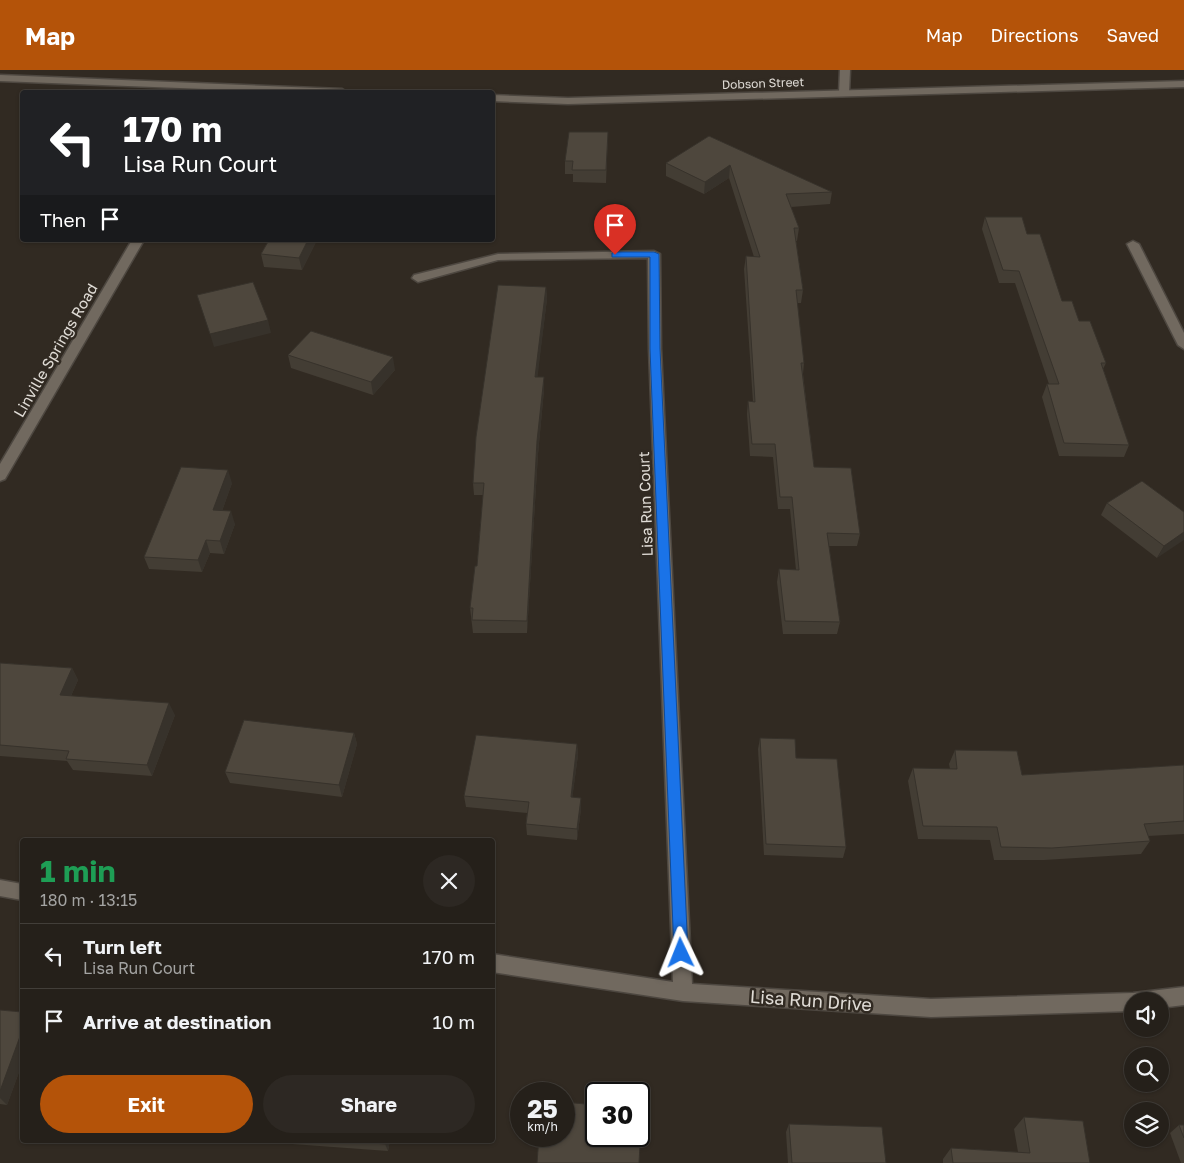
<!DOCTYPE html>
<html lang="en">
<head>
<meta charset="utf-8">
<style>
  body { margin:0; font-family:"Golos Text",sans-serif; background:#2d2823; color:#f1f3f6; height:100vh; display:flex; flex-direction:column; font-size:19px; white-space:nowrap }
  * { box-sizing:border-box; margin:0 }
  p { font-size:16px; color:#a3a3a2 }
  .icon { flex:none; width:28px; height:28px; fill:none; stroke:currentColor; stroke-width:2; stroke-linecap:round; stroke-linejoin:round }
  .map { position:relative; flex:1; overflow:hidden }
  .panel { position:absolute; left:20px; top:768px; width:475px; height:305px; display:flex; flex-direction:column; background:#25201a; border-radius:5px; box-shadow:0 1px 4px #0004,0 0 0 1px #423e39 }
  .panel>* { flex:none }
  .banner { position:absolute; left:20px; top:20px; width:475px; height:152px; border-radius:5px; box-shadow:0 1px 4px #0004,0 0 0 1px #423e39; background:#202124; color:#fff; overflow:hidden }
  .buttons { position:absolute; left:1124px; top:922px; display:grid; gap:10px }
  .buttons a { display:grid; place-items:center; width:45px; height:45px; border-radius:50%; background:#25201a; box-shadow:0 1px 4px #0004,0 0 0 1px #423e39; font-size:25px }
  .speed { position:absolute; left:510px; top:1012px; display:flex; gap:10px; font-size:25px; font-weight:700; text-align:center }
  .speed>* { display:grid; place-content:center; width:65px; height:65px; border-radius:50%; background:#25201a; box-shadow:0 1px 4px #0004,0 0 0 1px #423e39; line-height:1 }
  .speed small { font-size:12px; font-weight:400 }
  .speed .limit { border:2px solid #111; border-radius:8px; background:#fff; color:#111 }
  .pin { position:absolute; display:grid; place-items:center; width:42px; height:42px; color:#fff; margin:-51px -21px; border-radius:50% 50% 50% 0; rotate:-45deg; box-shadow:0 0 5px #0007 }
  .pin .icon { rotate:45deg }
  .me { position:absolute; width:55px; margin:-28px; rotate:358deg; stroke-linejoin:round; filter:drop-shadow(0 0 4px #0008) }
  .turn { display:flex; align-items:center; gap:18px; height:105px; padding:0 20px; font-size:22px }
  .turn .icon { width:65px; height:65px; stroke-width:2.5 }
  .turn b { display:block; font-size:35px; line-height:42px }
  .then { display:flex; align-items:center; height:48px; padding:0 20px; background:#0003; gap:10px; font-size:19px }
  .round { display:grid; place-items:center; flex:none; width:52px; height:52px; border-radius:26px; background:#2d2823 }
  .summary { display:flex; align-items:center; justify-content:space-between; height:85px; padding:0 20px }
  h1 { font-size:30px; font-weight:700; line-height:38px; color:#1e9e55 }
  .button { display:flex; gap:10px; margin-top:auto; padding:10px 20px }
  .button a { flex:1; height:58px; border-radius:30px; background:#b45309; color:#fff; font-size:20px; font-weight:700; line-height:58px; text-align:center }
  .button a+a { background:#2d2823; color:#f1f3f6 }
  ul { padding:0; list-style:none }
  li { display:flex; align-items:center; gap:15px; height:65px; padding:0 20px; border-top:1px solid #423e39 }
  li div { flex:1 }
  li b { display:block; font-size:19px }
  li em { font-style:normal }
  header { display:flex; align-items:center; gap:30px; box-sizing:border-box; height:70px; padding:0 25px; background:#b45309; color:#fff }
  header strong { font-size:24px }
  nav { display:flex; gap:28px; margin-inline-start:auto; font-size:18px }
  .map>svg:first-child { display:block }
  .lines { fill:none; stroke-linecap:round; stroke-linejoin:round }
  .street-casing { stroke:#4d4740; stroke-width:3 }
  .secondary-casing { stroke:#4d4740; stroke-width:3 }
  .street { fill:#71695f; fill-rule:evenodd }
  .secondary { fill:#71695f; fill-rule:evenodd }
  .wall { fill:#433d34 }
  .shaded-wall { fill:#37322b }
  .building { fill:#4e473d; stroke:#37322b }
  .route { fill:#1a73e8; stroke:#114b97 }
  .labels { text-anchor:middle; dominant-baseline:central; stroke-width:5; stroke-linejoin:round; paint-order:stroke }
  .far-street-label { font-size:12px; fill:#e0dcd6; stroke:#312a22 }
  .street-label { font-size:15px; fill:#e0dcd6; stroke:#312a22 }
  .near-street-label { font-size:18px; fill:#e0dcd6; stroke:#312a22 }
</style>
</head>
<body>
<header>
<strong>Map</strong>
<nav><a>Map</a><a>Directions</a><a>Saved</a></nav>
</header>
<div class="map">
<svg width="1184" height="1093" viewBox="0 0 1184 1093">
  <rect width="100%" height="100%" fill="#312a22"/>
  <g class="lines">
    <g class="street-casing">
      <g id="street">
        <path d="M840,0H850L849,23L844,26L839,23Z"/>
        <path d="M1133,171L1139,174L1184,263V279L1178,275L1127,174Z"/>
        <path d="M654,181L660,184L661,279L692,914L931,929L1133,923L1184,917V935L1160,938V931H1132V941L931,947L683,931L492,902V884L673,912L649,279L648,188L498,190L418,212L412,208L414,205L498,184Z"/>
        <path d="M0,810L22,814V830L0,826Z"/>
      </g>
    </g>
    <g class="secondary-casing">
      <g id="secondary">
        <path d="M0,5L342,19L347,22H282L0,11Z"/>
        <path d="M1184,11V17L568,34L492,31V25L568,28Z"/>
        <path d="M132,170H144L5,409L0,411V394Z"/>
      </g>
    </g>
    <use href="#street" class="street"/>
    <use href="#secondary" class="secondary"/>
  </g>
  <g class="wall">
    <path d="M608,62L606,113L573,112V104H565V91Z"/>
    <path d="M709,66L832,122L830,134L791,137L799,158L797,171H796L803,220L801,233H797L804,293L803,304L814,397L860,464L857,476H829L840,552L837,564H783L777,512L779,499L796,500L790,439H778L773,387L750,386L747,344L748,331L753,332L744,199L746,186L754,187L729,108L704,124L666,106V93Z"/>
    <path d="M985,147L1027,164L1062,231L1079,251L1106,293L1103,299L1129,375L1124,387L1059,386L1042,327L1047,314H1049L1015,213H999L982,159Z"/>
    <path d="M269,170H317L302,200L264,197L261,184Z"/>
    <path d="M546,217L547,229L537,307H544V320L538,384L527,563H473L470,538L477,496L483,425H474L473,413Z"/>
    <path d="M288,285L395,300L373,325L291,298Z"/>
    <path d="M232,413L222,441L235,454L224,484L210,483L202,502L149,499L144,487Z"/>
    <path d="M1107,433L1184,442L1157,488L1101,445Z"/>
    <path d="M0,593L72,598L78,610L71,626L175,645L152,706L73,700L67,691L0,686Z"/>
    <path d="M354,663L357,674L342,727L230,713L225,702Z"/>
    <path d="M760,668L796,688L846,777L843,788L764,785L758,679Z"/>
    <path d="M577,674L578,685L572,728L581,739L577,770L527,765L526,754L527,743L466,737L464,726Z"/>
    <path d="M955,680L1022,705L1184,695V764L1148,766L1150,771L1141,784L1044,790H994L990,770L918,769L908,711L913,698L950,699L949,694Z"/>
    <path d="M0,940L22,942V994L7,1035L0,1034Z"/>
    <path d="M1024,1047L1090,1093H943V1089L951,1078L1018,1082L1014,1059Z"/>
    <path d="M789,1054L886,1093H788L786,1062Z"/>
    <path d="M1179,1055H1184V1093H1181L1170,1063Z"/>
    <path d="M289,1070H390L388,1081L292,1074Z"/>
  </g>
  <g class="shaded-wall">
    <path d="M730,95L729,108L704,124L705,112Z"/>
    <path d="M308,170H317L302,200L299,188Z"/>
    <path d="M546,217L547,229L536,320L535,307Z"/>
    <path d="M268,250L271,263L214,277L210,264Z"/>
    <path d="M393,287L395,300L373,325L371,312Z"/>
    <path d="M544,307V320L538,384L527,563V551L537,371Z"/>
    <path d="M228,400L232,413L218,452L213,440Z"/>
    <path d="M231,441L235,454L224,484L220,471Z"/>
    <path d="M1184,462V470L1157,488L1164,476Z"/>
    <path d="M206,470L210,483L202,502L198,490Z"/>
    <path d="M72,598L78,610L66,637L60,625Z"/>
    <path d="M169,633L175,645L152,706L147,695Z"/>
    <path d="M354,663L357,674L342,727L339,715Z"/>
    <path d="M577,674L578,685L571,739V727Z"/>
    <path d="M581,728V739L577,770V759Z"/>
    <path d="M22,961V994L7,1035L0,1028V1021Z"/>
    <path d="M385,1070H390L388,1081L385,1074Z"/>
  </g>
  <g class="building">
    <path d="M569,62H608L606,100H572L573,91H565Z"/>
    <path d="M709,66L832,122L786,124L799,158H794L803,220H796L804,293H801L814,397L851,398L860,464L827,463L840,552L785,551L779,499L799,500L792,427H780L775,374H752L748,331L755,332L746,186L760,187L730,95L705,112L666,93Z"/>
    <path d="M985,147H1022L1027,164H1040L1062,231H1072L1079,251H1090L1106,293H1101L1129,375L1064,373L1047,314H1059L1019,201L1003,200Z"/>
    <path d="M269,170H308L299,188L261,184Z"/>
    <path d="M253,212L268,250L210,264L197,225Z"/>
    <path d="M498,215L546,217L535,307H544L537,371L527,551L472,550L473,538H470L475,496H477L484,413H473L476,367Z"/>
    <path d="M311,261L393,287L371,312L288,285Z"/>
    <path d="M181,397L228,400L213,440L231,441L220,471L206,470L198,490L144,487Z"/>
    <path d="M1142,411L1184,442V462L1164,476L1107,433Z"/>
    <path d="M0,593L72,598L60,625L169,633L147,695L66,689L69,681L0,675Z"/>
    <path d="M244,650L354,663L339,715L225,702Z"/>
    <path d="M476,665L577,674L571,727L581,728L577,759L526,754L529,732L464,726Z"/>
    <path d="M760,668L795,669L796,688L837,689L846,777L766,774Z"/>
    <path d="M955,680L1017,681L1022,705L1184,695V751L1144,754L1150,771L1052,778L1001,777L997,757L923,756L913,698L957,699Z"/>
    <path d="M0,940L22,942V961L0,1021Z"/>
    <path d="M564,1032L596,1035V1066H639V1038L642,1039L639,1093H537L539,1066H564Z"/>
    <path d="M1024,1047L1083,1051L1090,1093H953L951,1078L1030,1083Z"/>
    <path d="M789,1054L882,1057L886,1093H792Z"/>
    <path d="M1179,1055H1184V1068Z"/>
    <path d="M336,1070H385V1074Z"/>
  </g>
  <path class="route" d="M615,182H654L659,184L660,279L688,883L686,888L681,890L676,888L674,883L650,279V187H612V183Z"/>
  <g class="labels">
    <g class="far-street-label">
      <text transform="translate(763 13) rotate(-2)">Dobson Street</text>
    </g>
    <g class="street-label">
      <text transform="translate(55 280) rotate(-60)">Linville Springs Road</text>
      <text transform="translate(645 434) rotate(-92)">Lisa Run Court</text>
    </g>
    <g class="near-street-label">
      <text transform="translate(811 930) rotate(4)">Lisa Run Drive</text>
    </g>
  </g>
</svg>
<div class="buttons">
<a><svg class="icon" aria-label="sound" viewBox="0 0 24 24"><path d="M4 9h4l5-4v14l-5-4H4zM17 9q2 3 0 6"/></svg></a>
<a><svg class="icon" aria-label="search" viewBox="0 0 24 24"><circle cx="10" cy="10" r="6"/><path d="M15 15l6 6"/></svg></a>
<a><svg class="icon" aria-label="layers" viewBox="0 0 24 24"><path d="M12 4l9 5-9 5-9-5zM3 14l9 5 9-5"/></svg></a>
</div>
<div class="speed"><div>25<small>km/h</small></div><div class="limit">30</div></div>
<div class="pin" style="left:615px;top:185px;background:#d93025"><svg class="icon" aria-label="arrive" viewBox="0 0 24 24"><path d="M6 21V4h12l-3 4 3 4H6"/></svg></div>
<svg class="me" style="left:681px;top:883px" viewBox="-20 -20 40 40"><path d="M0-17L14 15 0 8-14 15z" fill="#1a73e8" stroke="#fff" stroke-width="4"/></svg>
<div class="banner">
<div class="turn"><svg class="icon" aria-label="left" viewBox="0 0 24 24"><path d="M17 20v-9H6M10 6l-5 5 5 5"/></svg><div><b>170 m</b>Lisa Run Court</div></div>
<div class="then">Then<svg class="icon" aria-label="arrive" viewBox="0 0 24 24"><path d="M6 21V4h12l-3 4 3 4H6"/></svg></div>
</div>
<section class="panel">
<div class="summary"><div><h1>1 min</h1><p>180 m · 13:15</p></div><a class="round"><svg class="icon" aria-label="close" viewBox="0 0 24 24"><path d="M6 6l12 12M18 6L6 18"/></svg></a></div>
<ul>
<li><svg class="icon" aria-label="left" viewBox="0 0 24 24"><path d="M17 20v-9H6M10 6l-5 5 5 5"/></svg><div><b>Turn left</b><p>Lisa Run Court</p></div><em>170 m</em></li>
<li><svg class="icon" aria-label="arrive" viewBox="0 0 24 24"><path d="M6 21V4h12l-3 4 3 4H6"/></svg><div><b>Arrive at destination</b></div><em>10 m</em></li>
</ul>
<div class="button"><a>Exit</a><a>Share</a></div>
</section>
</div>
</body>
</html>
